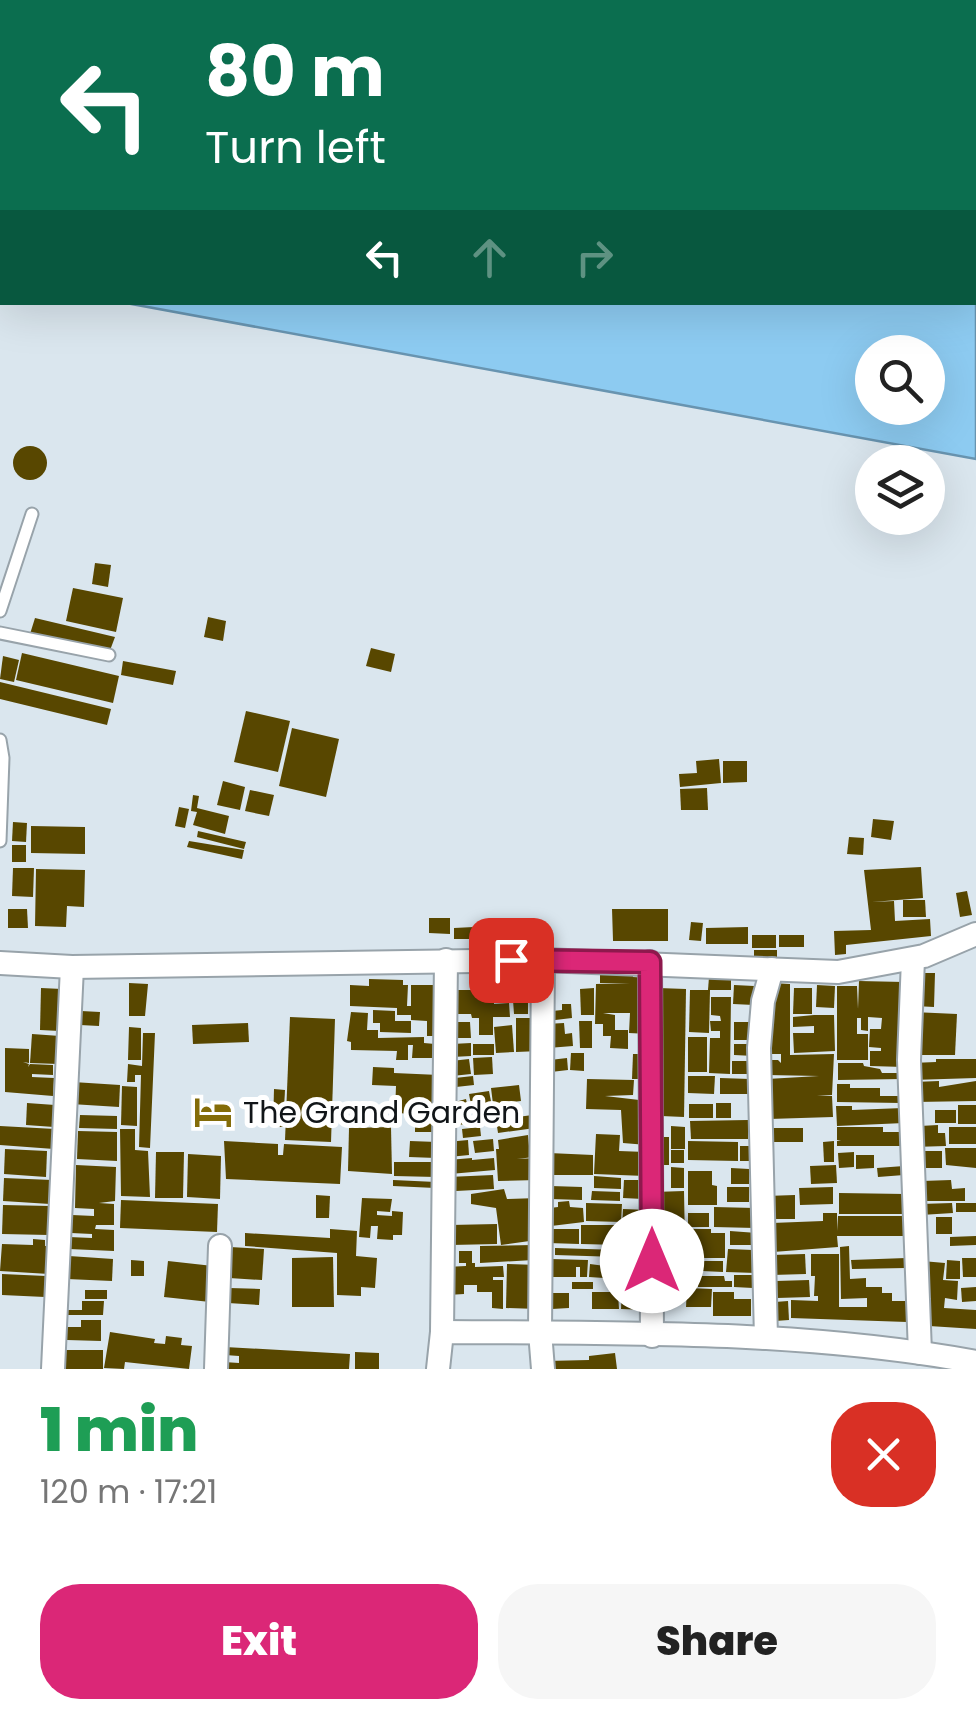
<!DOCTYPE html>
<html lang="en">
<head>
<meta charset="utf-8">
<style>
  body { margin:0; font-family:Poppins,sans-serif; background:#f6f6f6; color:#222; height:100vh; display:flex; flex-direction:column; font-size:38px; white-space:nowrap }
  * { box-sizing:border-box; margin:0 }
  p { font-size:32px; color:#767676 }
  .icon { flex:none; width:55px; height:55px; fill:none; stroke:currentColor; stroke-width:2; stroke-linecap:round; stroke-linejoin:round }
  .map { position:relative; height:1369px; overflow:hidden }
  .panel { display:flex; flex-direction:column; background:#fff; flex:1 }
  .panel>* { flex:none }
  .guide { position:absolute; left:0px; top:0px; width:978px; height:305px; box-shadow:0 10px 40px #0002; background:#0b6e4f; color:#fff; overflow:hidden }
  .fabs { position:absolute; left:855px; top:335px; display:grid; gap:20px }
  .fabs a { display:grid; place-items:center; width:90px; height:90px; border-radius:50%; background:#fff; box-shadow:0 10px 40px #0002; font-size:50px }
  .pin { position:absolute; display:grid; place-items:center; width:85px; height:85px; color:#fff; margin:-42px; border-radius:20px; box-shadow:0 5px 15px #0006 }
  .me { position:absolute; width:110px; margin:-55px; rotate:0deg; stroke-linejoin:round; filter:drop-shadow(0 0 8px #0008) }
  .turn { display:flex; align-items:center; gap:35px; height:210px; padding:0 40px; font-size:45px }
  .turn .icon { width:130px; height:130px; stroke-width:2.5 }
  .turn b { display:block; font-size:70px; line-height:85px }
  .lanes { display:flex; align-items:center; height:95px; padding:0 40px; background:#0003; justify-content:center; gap:50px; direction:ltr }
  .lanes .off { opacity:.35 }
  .round { display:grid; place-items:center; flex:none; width:105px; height:105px; border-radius:40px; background:#f6f6f6 }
  .overview { display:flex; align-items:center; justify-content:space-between; height:170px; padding:0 40px }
  h1 { font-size:60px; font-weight:800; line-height:75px; color:#1e9e55 }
  .action { display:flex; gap:20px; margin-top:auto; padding:20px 40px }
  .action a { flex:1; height:115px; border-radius:40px; background:#db2777; color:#fff; font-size:40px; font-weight:800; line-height:115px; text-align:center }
  .action a+a { background:#f6f6f6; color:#222 }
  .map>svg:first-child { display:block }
  .water { fill:#8dcbf1; stroke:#6894b0; stroke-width:2.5; fill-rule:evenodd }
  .building { fill:#584700 }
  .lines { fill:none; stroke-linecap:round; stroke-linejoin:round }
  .lane-casing { stroke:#98a3aa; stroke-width:15 }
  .street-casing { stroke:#98a3aa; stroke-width:26 }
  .lane { stroke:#fff; stroke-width:11 }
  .street { stroke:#fff; stroke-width:22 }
  .route-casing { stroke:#8e194d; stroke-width:25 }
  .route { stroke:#db2777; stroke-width:18 }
  .labels { text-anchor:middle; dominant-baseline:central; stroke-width:10; stroke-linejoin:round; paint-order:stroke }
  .poi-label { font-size:30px; fill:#111518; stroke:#fff; text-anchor:start }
</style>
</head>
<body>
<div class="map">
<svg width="976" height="1369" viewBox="0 0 976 1369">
  <rect width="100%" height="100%" fill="#dae6ee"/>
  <path class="water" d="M0,0H976V459L126,303L975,302V2H2V280ZM872,352H928V408H872Z"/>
  <g class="building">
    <circle cx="30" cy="463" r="17"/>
    <path d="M95,563L111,565L108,587L92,584Z"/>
    <path d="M73,588L123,598L116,632L66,621Z"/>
    <path d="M208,617L226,621L223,641L204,637Z"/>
    <path d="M35,618L115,637L109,653L30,634Z"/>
    <path d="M371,648L395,654L391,672L366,666Z"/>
    <path d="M22,653L119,676L113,703L16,680Z"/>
    <path d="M3,656L19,660L14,682L0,679Z"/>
    <path d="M123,661L176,671L173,685L121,675Z"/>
    <path d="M0,682L111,709L107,725L0,699Z"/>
    <path d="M246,711L290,721L278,772L234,762Z"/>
    <path d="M292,728L339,739L326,797L279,786Z"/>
    <path d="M719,759L721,783L680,787L679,774L697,773L696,761Z"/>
    <path d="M723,761H747V782L723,783Z"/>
    <path d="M223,781L245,787L240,810L217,805Z"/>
    <path d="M707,788L708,810H681L680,789Z"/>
    <path d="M250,790L274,795L269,816L245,811Z"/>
    <path d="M193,795L199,796L197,808L229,816L225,834L193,825L197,812L191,811Z"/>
    <path d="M179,807L189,809L185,828L175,826Z"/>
    <path d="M873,819L894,821L891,840L871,837Z"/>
    <path d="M13,822L27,823L26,842L12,841Z"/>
    <path d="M31,826L85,827V854L31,853Z"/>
    <path d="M198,831L246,842L244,849L197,837Z"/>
    <path d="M849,837L864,838L863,855L847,854Z"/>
    <path d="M189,841L244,850L242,859L187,847Z"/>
    <rect x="12" y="845" width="14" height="17"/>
    <path d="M921,867L923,898L872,902L894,901L895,921L930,919L931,936L846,945V954L835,955L834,931L871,930L864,870Z"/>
    <path d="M13,868H34L33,897L12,896Z"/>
    <path d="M36,869L85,870L84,907L67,906L66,927L35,926Z"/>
    <path d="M967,891L972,915L960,917L956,893Z"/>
    <path d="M903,900H925L926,917H903Z"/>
    <path d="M8,909H27L28,928H8Z"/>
    <path d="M612,909H668V941H613Z"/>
    <path d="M429,918H450V934L429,933Z"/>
    <path d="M691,922L703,923L701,941L689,940Z"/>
    <path d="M478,925H492V951L478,952Z"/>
    <path d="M474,927V939H454V928Z"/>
    <path d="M748,927V944H706V928Z"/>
    <rect x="752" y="935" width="24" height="13"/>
    <rect x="779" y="935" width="25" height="12"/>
    <rect x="754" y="950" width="23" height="7"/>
    <path d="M600,973L633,974V977L650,978L649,1034L629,1033L630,1013H603L615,1015V1030H628V1049L610,1048L611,1036H603V1024H595L596,984L630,983H600Z"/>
    <path d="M915,973H935L934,1007L915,1006Z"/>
    <path d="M709,977L731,980V990H708Z"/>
    <path d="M369,979L403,980V985H408L407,1006H411V985H444V1058H412L413,1045H408V1060H396L397,1051L351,1050V1042L347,1041L351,1012L368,1013L367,1030H378V1038L424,1037V1043L435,1044L436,1036H427V1021L411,1020V1015H397V1008L350,1006V985L369,986Z"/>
    <path d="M471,981H521V987H528V1014H514L513,1000H494V1004L509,1003L510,1017H493V1035H479V1018H472L471,1014H450L449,990H471Z"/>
    <path d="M859,981L904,982V1067L870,1066V1051H881V1048L869,1047L870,1029H881L882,1018L868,1017V1031L861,1030V1018H857V1034H868V1060H837V986H857L858,1009Z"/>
    <path d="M129,983L148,984L145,1016H129Z"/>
    <path d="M772,983L790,984V1055L834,1054L832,1095L817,1096H832L833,1117L769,1119L767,1079L819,1076L767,1075L766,1060H778L781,1063V1054H769Z"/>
    <path d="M734,985L754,986V1005L733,1004Z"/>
    <path d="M817,985L835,986L834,1008L816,1007Z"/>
    <path d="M41,988L62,989L60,1031L40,1030Z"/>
    <path d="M594,988V1015H581L580,989Z"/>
    <path d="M658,988L686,989L684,1117L661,1116Z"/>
    <path d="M794,988H812V1014H793Z"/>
    <path d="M690,990H710L709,1033L689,1032Z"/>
    <path d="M711,997H731L730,1074L709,1073L710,1038H720V1031H711L710,1021H721L720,1016L711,1015Z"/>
    <path d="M562,1004H571L572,1018L547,1021L552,1011L562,1010Z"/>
    <path d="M373,1010L395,1011V1021H411V1033L380,1032V1023H373Z"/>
    <path d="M81,1011L100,1012L99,1026L80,1025Z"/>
    <path d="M913,1012L957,1014L955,1055H913Z"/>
    <path d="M814,1015H834L835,1051L794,1053L793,1033H814V1026L793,1027V1017Z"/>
    <path d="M290,1017L335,1019L331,1142L285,1140Z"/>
    <path d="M516,1018H531V1026H539L540,1051L516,1052Z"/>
    <path d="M579,1021H592V1048H580Z"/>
    <path d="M450,1022H470L471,1038H450Z"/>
    <rect x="734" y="1022" width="19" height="18"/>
    <path d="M248,1023L249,1042L193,1044L192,1025Z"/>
    <path d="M564,1023L565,1034L572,1033L573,1046L548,1048L546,1024Z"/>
    <path d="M512,1025L514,1052L496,1053L494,1027Z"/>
    <path d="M129,1027L141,1028V1060H128Z"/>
    <path d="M143,1033H155L150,1148L139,1147L141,1075H135V1082H127L128,1064L142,1066Z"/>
    <path d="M32,1034L60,1036L58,1064L30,1063Z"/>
    <rect x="688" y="1037" width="19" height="35"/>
    <path d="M471,1043V1056L452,1057V1044Z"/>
    <rect x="473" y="1044" width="21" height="11"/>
    <path d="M734,1044H754V1056L734,1055Z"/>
    <path d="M5,1048L29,1049V1063L23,1062L29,1064L28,1067L30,1064L53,1065V1075L32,1074V1077L54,1078L53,1096L5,1092Z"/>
    <path d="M571,1053H584V1071L570,1070Z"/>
    <path d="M633,1054H645V1079H632Z"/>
    <path d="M492,1057L493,1074L474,1075L473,1058Z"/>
    <path d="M567,1058L568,1070L551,1072L550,1060Z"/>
    <path d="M469,1059L471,1074L452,1076L451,1061Z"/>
    <path d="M936,1059H976V1078L912,1080V1063L936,1062Z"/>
    <rect x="732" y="1061" width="22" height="13"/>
    <path d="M838,1063H863L864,1066L880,1069L882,1073H902V1079L838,1080Z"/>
    <path d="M373,1067L394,1068V1073L439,1075L438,1115L395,1113L396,1086L372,1085Z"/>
    <path d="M473,1076L474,1085L456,1087L455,1078Z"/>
    <path d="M688,1076H715L714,1094L688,1093Z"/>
    <path d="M720,1078L750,1079V1094H720Z"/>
    <path d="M587,1079L634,1080L633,1095L605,1096L648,1101L647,1145L623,1143L621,1110L586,1109Z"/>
    <path d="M939,1081V1087L976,1081V1101L915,1102L914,1082Z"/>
    <path d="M73,1082L120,1085L119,1107L71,1104Z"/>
    <path d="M837,1084H850V1088H880V1096H901V1103L837,1102Z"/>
    <path d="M519,1085L521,1101L493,1104L491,1088Z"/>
    <path d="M122,1086L137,1087V1126L121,1125Z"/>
    <path d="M274,1089L285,1090L283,1127H273Z"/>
    <path d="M489,1091L494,1117L474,1120L469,1094Z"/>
    <path d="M466,1099L471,1123L459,1125L455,1102Z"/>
    <path d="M27,1103L55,1105L54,1127L26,1125Z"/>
    <path d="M514,1103L517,1115L497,1120L494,1107Z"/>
    <rect x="716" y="1103" width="15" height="15"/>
    <rect x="689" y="1104" width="24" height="14"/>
    <rect x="958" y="1105" width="18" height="19"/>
    <path d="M352,1106L363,1107V1121H351Z"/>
    <path d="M836,1106H852V1110L903,1108L904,1123L837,1126Z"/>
    <path d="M366,1107L388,1108V1122L365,1121Z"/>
    <rect x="935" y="1110" width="21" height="13"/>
    <path d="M540,1114L542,1127L498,1133L496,1120Z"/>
    <path d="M80,1115L117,1116V1129L79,1128Z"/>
    <rect x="415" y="1118" width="21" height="14"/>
    <path d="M748,1120V1139H691L690,1121Z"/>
    <path d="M938,1125V1133H945L946,1146L913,1147L920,1126Z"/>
    <path d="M0,1126L55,1129L54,1149L0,1145Z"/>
    <path d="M671,1126L685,1127V1149H671Z"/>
    <path d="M391,1127L392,1174L348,1171L349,1128Z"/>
    <path d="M480,1127L481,1136L463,1138L462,1129Z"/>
    <path d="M837,1127H883V1132H907V1146H837V1141H841L837,1140Z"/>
    <rect x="949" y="1127" width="27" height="17"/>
    <rect x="770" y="1128" width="33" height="14"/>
    <path d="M120,1129H135V1150L148,1151L150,1197L121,1196Z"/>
    <path d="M78,1131L117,1132V1161L77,1159Z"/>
    <path d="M596,1134L620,1135L619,1151L646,1152L645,1176L594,1174Z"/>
    <path d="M528,1135L529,1146L541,1145L542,1156L517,1159L536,1158L537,1180L498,1181L496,1149H499L498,1140Z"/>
    <rect x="654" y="1137" width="15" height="28"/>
    <path d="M493,1139L494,1151L475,1153L473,1141Z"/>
    <path d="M468,1140L469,1155L449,1157L447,1142Z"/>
    <path d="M224,1141L278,1144V1155H283L284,1144L342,1147L340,1184L226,1179Z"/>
    <path d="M410,1141L437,1142L436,1158L409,1157Z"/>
    <path d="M688,1141L738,1142V1161L688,1160Z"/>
    <path d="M834,1141V1162H824L823,1142Z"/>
    <rect x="740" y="1146" width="13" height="15"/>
    <path d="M945,1148H976V1168L946,1165Z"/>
    <path d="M5,1149L47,1151L46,1177L4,1174Z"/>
    <rect x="671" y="1150" width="13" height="13"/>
    <rect x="916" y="1151" width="26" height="17"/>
    <path d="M156,1152H184L183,1198H155Z"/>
    <path d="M854,1152V1167L839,1168L838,1153Z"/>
    <path d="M549,1153L593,1155V1175H549Z"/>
    <path d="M188,1154L221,1156L220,1199L187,1197Z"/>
    <path d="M856,1155H874V1168L856,1169Z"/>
    <path d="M472,1158V1160L494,1158L495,1170L450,1174L448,1160Z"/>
    <path d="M394,1162H436V1177L394,1176Z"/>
    <path d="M76,1165L116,1167L115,1201L99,1203L114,1204V1225H96L95,1229L114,1230V1251L69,1249V1237L92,1238V1234L71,1233L72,1215L94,1216V1209L75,1208Z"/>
    <path d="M836,1165L837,1183L811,1184L810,1166Z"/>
    <path d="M904,1166V1175L878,1177L877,1168Z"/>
    <path d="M671,1167L684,1168V1188H671Z"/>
    <path d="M731,1168L749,1169V1184H731Z"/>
    <path d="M688,1171H712V1185L717,1186V1205H688Z"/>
    <path d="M493,1175L494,1189L456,1191L448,1177Z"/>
    <path d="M594,1176L621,1178V1189L594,1188Z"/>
    <path d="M4,1178L52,1180L50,1204L3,1201Z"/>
    <path d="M393,1180L436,1182L435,1188L393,1186Z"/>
    <path d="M624,1180H643V1199L623,1198Z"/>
    <path d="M951,1180L952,1189L965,1188V1201H921L922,1181Z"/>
    <path d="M551,1186L582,1187V1200L550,1199Z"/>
    <rect x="727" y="1187" width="22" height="15"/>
    <path d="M833,1187V1204L800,1205L799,1188Z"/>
    <path d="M504,1189L507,1199L538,1198L544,1239L501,1245L496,1208L471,1204V1194Z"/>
    <path d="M592,1191L620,1192V1201L591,1200Z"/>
    <path d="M684,1191L685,1245H672V1225L655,1226L654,1192Z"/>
    <path d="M839,1193L905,1194V1214H839Z"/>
    <path d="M316,1195L330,1196L329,1218H316Z"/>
    <path d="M795,1195V1219H766V1196Z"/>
    <path d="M362,1198L392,1199L390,1212L377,1211V1215L392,1216V1211L403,1212L402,1235H393V1240L377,1239L378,1226H371L370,1238L359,1237Z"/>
    <path d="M121,1200L218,1204L217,1232L120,1228Z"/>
    <path d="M569,1201L570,1207L583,1208L584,1222L551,1226L550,1208L558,1207V1202Z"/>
    <path d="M586,1203L622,1204L621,1222L586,1221Z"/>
    <path d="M952,1203L953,1213L921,1215L920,1204Z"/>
    <rect x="956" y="1203" width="20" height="9"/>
    <path d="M3,1205L50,1206L49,1235L2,1234Z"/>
    <path d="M714,1207L755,1208V1228L714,1227Z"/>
    <path d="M623,1209L649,1210L648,1228L622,1227Z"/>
    <rect x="688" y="1213" width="21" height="14"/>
    <path d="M823,1213H837V1231L838,1216H909L908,1236H837L838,1247L773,1252L772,1223L823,1221Z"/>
    <rect x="936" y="1217" width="16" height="17"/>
    <path d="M497,1224V1244L451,1245L450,1225Z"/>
    <path d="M581,1225H620V1245L581,1244Z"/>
    <path d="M330,1229L357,1231L356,1256L377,1258L375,1288L361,1287V1296L337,1295V1253L245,1246V1233L330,1238Z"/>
    <path d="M548,1229H579V1244L548,1243Z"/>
    <path d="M623,1229L646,1230L645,1247L623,1246Z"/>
    <path d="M688,1229H711V1233H725V1258H701V1271H688Z"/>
    <path d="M730,1231L757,1233V1245H730Z"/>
    <path d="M976,1236V1245L950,1246V1237Z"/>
    <path d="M33,1239L45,1240V1246H50L49,1274L0,1271L2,1244L33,1245Z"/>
    <path d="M533,1245V1260L480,1263V1246Z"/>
    <path d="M849,1246L850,1279L866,1278V1287H882V1293H892V1301H908L907,1322L791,1318V1300L818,1301V1296H814L815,1276H811V1254H839V1307H867V1298L841,1299L840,1247Z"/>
    <path d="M230,1247L264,1249L262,1280L229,1278Z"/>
    <path d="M555,1248L618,1250V1257L555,1255Z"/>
    <path d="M657,1248L684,1249V1279L656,1278Z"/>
    <path d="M728,1249L753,1250L756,1273L726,1272Z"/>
    <path d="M459,1251H472V1263H475V1267L503,1266L504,1277H493V1280H503V1309L492,1308V1292H477V1285H464V1294L448,1295L446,1267L466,1266V1263H459Z"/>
    <path d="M622,1252L651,1253L650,1287L622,1286Z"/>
    <path d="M805,1254L806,1274L772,1275L771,1255Z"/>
    <path d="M69,1256L113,1259L112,1281L67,1279Z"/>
    <path d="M333,1257L334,1307H292V1258Z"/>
    <path d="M906,1258V1268L852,1269L851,1260Z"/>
    <path d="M962,1258H976V1277H963Z"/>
    <path d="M551,1259L588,1260L587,1277H580V1267H576V1277H551Z"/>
    <path d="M131,1260L144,1261V1276H131Z"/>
    <path d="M947,1260L960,1261V1279H946Z"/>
    <path d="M168,1261L213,1266L210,1302L164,1297Z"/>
    <path d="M703,1261H723V1272L702,1271Z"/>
    <path d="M922,1261L945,1263L943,1280L958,1281L957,1300L945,1298L944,1308L976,1310V1329L929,1326L931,1298L920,1297Z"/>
    <path d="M507,1264L538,1265V1309L506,1308Z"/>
    <path d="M590,1264L605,1266L604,1278L589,1277Z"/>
    <path d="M2,1274L46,1276L45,1297L2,1295Z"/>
    <path d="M734,1275H754L753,1288L734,1287Z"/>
    <path d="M698,1276H724L725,1281H732V1287H698Z"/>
    <path d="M809,1280L810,1297L777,1298L776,1281Z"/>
    <rect x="572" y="1282" width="21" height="7"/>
    <path d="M976,1287V1301L962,1302L961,1288Z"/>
    <path d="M229,1288L260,1289L259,1305L228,1303Z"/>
    <path d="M622,1288L650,1289L649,1310L621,1309Z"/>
    <path d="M687,1288L712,1289L711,1307H686Z"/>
    <rect x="85" y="1290" width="22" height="9"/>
    <path d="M592,1292H618L619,1309H592Z"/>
    <path d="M713,1292H734V1299H751V1316H713Z"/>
    <path d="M552,1293H569V1308L552,1309Z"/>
    <path d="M82,1301H104L103,1315H67V1310H82Z"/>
    <path d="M788,1301L789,1320L775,1321V1302Z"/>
    <path d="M81,1320H101V1341L67,1340V1327H81Z"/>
    <path d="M110,1332L155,1339L154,1343L165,1344L166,1336L182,1338L181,1345L192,1346L189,1369L125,1362L124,1369L104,1368Z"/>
    <path d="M225,1347L350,1354L349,1369H224V1362L239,1363V1356L225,1355Z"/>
    <rect x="66" y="1350" width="37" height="19"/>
    <path d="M355,1352L379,1353V1369H355Z"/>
    <path d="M615,1353L617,1369H547L546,1361L589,1360V1356Z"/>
  </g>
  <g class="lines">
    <g class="lane-casing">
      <g id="lane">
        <path d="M0,611L32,514"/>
        <path d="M0,633L109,655"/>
        <path d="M0,740L3,758L0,841"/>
      </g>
    </g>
    <g class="street-casing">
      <g id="street">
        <path d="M913,959L909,1060L920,1353"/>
        <path d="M543,960L540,1332L543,1369"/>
        <path d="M650,962L652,1336"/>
        <path d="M0,963L72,967L543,960L838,972L924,956L976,934"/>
        <path d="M442,1332L446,960"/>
        <path d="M766,1338L759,1048L763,1001L772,969"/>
        <path d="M53,1369L72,967"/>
        <path d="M216,1369L220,1246"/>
        <path d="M438,1369L442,1332C618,1333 802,1330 976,1362"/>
      </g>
    </g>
    <use href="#lane" class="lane"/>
    <use href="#street" class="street"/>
  </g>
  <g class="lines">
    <g class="route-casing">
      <path id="route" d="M511,960L650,962L652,1261"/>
    </g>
    <use href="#route" class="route"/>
  </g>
  <defs>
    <g id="hotel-bare" transform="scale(3)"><path d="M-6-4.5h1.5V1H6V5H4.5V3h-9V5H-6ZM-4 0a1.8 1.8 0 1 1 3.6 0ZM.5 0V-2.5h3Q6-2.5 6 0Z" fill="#846c08" stroke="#fff" stroke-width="2.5" paint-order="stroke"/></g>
  </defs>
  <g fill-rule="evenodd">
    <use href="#hotel-bare" x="213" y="1112"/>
  </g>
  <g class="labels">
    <g class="poi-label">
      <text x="243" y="1112">The Grand Garden</text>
    </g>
  </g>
</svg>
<div class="fabs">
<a><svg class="icon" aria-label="search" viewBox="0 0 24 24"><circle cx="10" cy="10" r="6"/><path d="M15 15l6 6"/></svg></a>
<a><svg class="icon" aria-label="layers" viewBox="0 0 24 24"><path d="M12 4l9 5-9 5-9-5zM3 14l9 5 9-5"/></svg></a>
</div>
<div class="pin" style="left:511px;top:960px;background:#d93025"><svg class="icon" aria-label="arrive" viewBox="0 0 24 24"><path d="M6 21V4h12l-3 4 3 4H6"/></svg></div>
<svg class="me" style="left:652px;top:1261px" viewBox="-20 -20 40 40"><circle r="19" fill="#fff"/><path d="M0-13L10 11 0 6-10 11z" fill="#db2777"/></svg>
<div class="guide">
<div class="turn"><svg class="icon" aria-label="left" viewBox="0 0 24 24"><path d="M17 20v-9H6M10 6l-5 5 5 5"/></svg><div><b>80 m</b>Turn left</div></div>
<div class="lanes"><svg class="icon" aria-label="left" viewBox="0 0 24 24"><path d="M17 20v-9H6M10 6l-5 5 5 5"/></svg><svg class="icon off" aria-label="ahead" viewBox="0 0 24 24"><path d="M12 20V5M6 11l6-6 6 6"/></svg><svg class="icon off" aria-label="right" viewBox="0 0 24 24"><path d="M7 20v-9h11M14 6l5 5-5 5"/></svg></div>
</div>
</div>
<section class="panel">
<div class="overview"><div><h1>1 min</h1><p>120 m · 17:21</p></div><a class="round" style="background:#d93025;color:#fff"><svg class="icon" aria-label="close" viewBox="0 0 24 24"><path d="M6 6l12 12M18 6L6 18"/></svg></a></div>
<div class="action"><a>Exit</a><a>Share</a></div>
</section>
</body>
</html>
